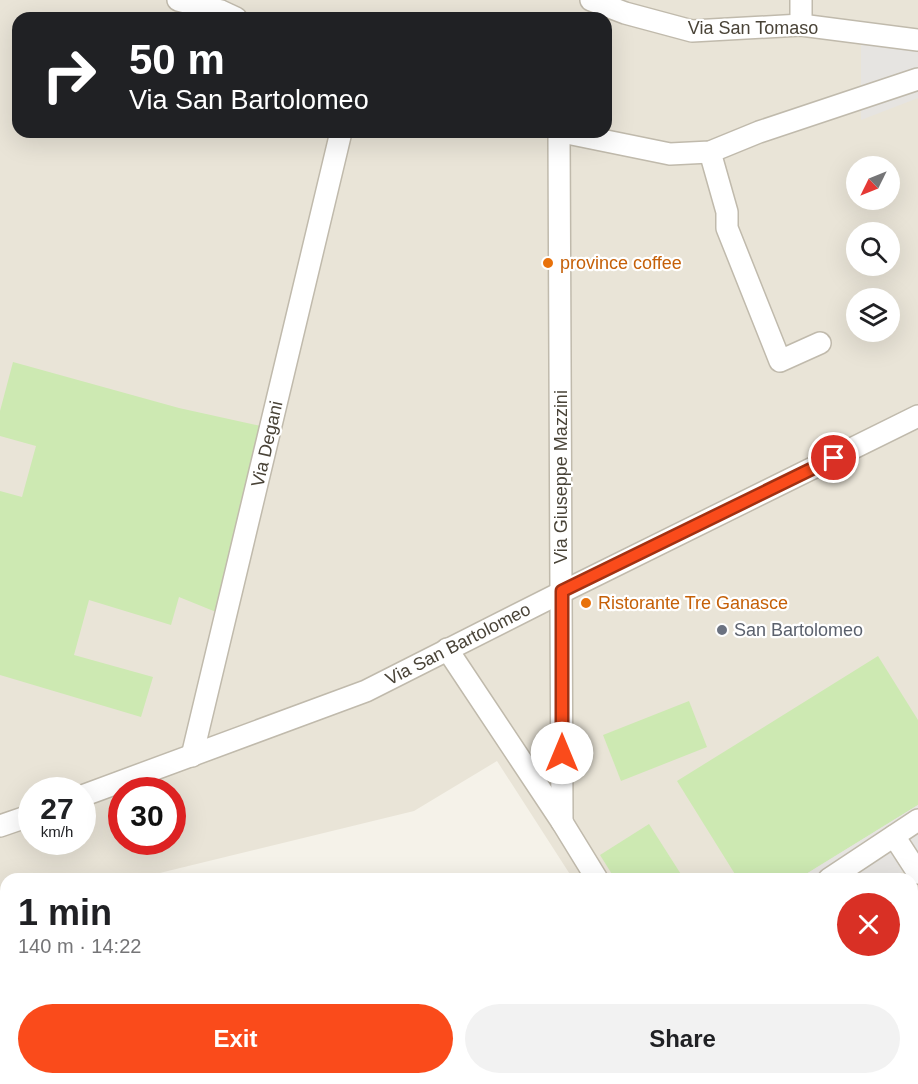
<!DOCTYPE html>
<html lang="en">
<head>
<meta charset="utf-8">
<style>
  body { margin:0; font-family:Arial,sans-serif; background:#f2f2f2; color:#202124; height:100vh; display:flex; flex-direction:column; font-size:22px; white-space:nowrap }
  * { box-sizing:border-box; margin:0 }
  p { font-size:20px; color:#757577 }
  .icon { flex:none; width:33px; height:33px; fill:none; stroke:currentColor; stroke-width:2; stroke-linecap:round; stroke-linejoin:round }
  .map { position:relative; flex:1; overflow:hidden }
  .drawer { position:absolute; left:0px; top:873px; width:918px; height:212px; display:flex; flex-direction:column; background:#fff; border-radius:18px 18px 0 0; box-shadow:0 6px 24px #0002 }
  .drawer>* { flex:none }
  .guide { position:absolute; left:12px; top:12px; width:600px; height:126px; border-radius:18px; box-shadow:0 6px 24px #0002; background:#202124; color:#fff; overflow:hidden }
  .needle { width:39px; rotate:227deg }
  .fabs { position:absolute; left:846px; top:156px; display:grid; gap:12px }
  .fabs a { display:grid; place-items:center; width:54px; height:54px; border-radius:50%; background:#fff; box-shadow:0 6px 24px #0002; font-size:30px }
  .speed { position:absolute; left:18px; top:777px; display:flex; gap:12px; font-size:30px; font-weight:700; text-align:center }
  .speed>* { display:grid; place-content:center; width:78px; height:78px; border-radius:50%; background:#fff; box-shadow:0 6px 24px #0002; line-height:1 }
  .speed small { font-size:15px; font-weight:400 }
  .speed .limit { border:9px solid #d22; background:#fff; color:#111 }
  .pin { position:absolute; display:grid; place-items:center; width:51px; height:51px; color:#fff; margin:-26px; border:3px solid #fff; border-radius:50%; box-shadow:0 2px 6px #0007 }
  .me { position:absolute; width:66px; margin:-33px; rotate:0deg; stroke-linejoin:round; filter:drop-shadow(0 0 4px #0008) }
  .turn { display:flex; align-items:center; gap:21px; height:126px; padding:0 18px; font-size:27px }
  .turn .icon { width:78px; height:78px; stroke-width:2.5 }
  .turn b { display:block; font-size:42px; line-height:51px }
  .round { display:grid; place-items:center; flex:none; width:63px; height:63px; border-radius:32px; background:#f2f2f2 }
  .headline { display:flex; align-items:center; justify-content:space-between; height:102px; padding:0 18px }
  h1 { font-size:36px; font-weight:600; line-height:45px }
  .button { display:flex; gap:12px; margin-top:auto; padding:12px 18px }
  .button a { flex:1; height:69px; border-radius:36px; background:#fa4b1b; color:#fff; font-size:24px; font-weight:600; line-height:69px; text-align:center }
  .button a+a { background:#f2f2f2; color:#202124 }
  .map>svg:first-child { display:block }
  .residential { fill:#e9e4d7; fill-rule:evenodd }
  .green { fill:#cde9b2 }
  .parking { fill:#e6e4e1 }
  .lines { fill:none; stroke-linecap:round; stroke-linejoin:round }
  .street-casing { stroke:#c0baac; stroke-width:24 }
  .street { stroke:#fff; stroke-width:21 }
  .route-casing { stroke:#a23112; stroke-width:15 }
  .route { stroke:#fa4b1b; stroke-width:10 }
  .food-dot { fill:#e8710a; stroke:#fff; stroke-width:2 }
  .worship-dot { fill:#6b7280; stroke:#fff; stroke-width:2 }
  .labels { text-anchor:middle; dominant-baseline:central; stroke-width:4.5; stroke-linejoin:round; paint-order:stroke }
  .street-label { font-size:18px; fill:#494337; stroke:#fff }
  .food-label { font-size:18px; fill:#c56008; stroke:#fff; text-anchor:start }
  .worship-label { font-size:18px; fill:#5b616d; stroke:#fff; text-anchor:start }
</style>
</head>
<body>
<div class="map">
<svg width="918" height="1084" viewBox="0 0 918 1084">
  <rect width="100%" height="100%" fill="#f5f2e9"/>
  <path class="residential" d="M0,0H918V1084H703L699,1079L912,1078V879H573L497,761L414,811L135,879H6V911L0,912ZM18,18H606V132H18ZM856,166H890V200H856ZM856,232H890V266H856ZM856,298H890V332H856ZM32,790H82V842H32ZM122,790H172V842H122Z"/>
  <g class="green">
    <path d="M13,362L179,408L261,426L216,612L179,597L171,625L89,600L74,655L153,677L141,717L0,675V491L22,497L36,446L0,436V411Z"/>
    <path d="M878,656L918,720V805L798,879H738L677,781Z"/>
    <path d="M689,701L707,747L621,781L603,735Z"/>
    <path d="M649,824L684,879H615L600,855Z"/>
    <path d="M918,969V1006L912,997V973Z"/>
    <path d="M918,1049V1084H855L851,1079L912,1078V1053Z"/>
  </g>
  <g class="parking">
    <path d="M918,35V98L861,120V39Z"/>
    <path d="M918,805V862L890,879H798Z"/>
    <path d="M912,997L918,1006V1049L912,1053Z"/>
  </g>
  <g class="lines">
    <g class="street-casing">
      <g id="street">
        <path d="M178,0L221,11L236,18"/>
        <path d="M591,0L625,13L692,31L801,25L918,40"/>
        <path d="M801,0V25"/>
        <path d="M559,132L562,822"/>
        <path d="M562,132L670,154L710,152L759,132L918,79"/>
        <path d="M710,152L727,212V228L780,361L820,343"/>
        <path d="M447,649L562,822L597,879"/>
        <path d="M192,756L341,132"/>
        <path d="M82,796L366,691L562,592L918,416"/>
        <path d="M0,826L32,815"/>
        <path d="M894,836L918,873"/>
        <path d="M829,879L918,820"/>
        <path d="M912,956L918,952"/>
        <path d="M721,1078L725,1084"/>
        <path d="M843,1078L846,1084"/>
      </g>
    </g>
    <use href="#street" class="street"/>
  </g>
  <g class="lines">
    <g class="route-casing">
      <path id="route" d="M562,753V591L834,458"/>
    </g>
    <use href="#route" class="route"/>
  </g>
  <g class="food-dot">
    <circle cx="548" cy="263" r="6"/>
    <circle cx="586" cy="603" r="6"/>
  </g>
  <circle class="worship-dot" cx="722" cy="630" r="6"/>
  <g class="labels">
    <g class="street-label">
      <text x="753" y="28">Via San Tomaso</text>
      <text transform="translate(267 444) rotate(-77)">Via Degani</text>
      <text transform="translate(561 477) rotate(-90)">Via Giuseppe Mazzini</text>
      <text transform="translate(458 644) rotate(-27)">Via San Bartolomeo</text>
    </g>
    <g class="food-label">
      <text x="560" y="263">province coffee</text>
      <text x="598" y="603">Ristorante Tre Ganasce</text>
    </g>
    <g class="worship-label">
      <text x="734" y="630">San Bartolomeo</text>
    </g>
  </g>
</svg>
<div class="fabs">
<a><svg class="needle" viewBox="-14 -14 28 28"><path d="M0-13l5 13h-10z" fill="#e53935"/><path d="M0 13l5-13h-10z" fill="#757577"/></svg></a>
<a><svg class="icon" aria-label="search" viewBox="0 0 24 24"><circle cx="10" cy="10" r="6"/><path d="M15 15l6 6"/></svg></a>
<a><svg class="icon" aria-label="layers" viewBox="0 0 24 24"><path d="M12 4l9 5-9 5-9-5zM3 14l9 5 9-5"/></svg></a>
</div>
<div class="speed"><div>27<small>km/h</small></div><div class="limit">30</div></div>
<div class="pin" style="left:834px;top:458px;background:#d93025"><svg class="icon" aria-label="arrive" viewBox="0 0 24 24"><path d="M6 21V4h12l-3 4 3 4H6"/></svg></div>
<svg class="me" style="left:562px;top:753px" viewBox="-20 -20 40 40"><circle r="19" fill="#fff"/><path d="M0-13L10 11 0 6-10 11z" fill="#fa4b1b"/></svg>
<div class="guide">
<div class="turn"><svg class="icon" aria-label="right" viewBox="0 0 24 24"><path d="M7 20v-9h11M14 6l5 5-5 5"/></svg><div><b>50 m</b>Via San Bartolomeo</div></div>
</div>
<section class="drawer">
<div class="headline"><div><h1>1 min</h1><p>140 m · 14:22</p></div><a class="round" style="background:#d93025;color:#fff"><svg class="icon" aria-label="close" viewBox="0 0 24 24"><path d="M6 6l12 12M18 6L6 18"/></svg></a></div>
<div class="button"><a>Exit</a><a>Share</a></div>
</section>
</div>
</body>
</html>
